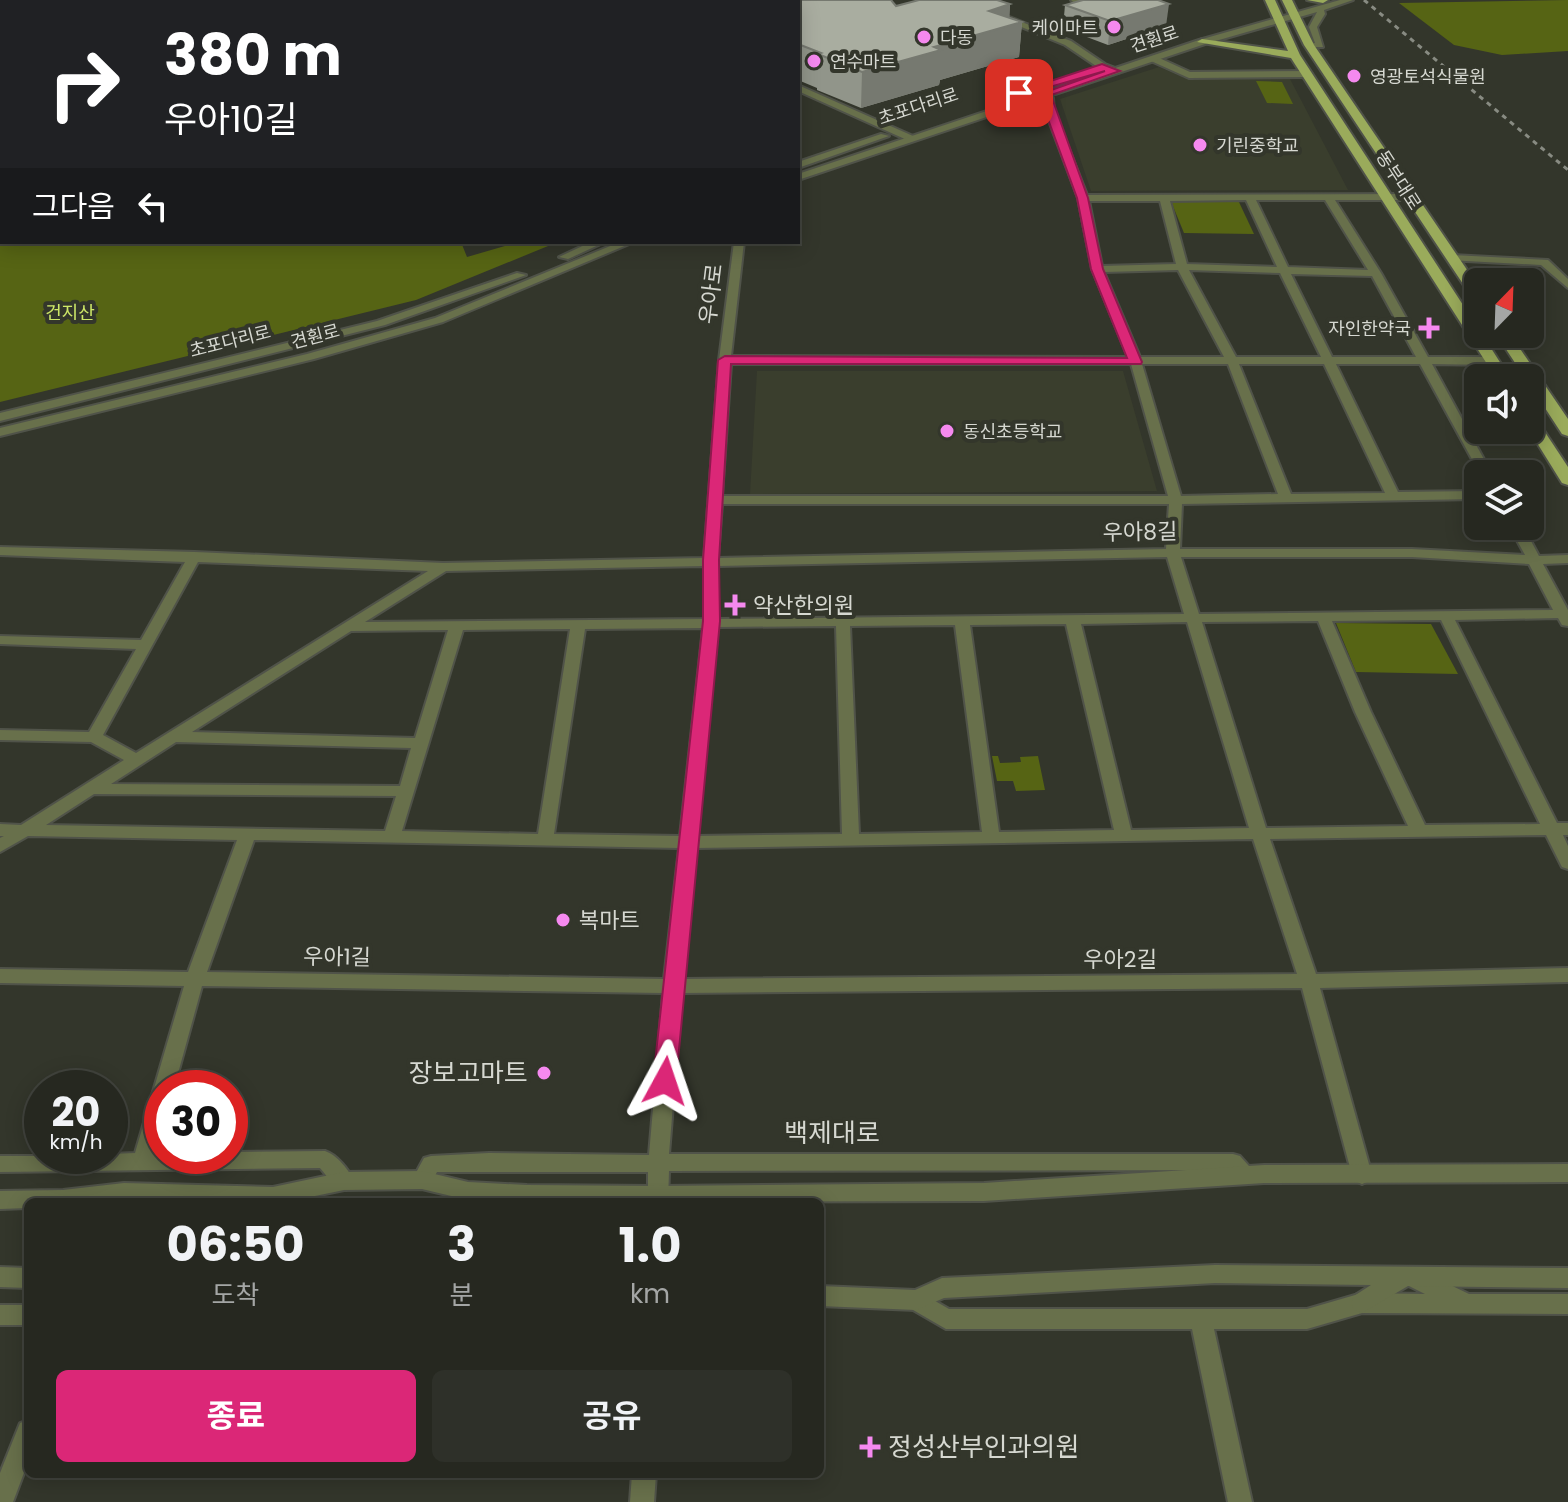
<!DOCTYPE html>
<html lang="ko">
<head>
<meta charset="utf-8">
<style>
  body { margin:0; font-family:Poppins,"Noto Sans KR",sans-serif; background:#2e3029; color:#f1f3f6; height:100vh; display:flex; flex-direction:column; font-size:30px; white-space:nowrap }
  * { box-sizing:border-box; margin:0 }
  p { font-size:26px; color:#a4a6a5 }
  .icon { flex:none; width:44px; height:44px; fill:none; stroke:currentColor; stroke-width:2; stroke-linecap:round; stroke-linejoin:round }
  .map { position:relative; flex:1; overflow:hidden }
  .sheet { position:absolute; left:24px; top:1198px; width:800px; height:280px; display:flex; flex-direction:column; background:#262820; border-radius:12px; box-shadow:0 4px 20px #0003,0 0 0 2px #42443e }
  .sheet>* { flex:none }
  .guide { position:absolute; left:0px; top:0px; width:800px; height:244px; box-shadow:0 4px 20px #0003,0 0 0 2px #42443e; background:#202124; color:#fff; overflow:hidden }
  .needle { width:52px; rotate:23deg }
  .controls { position:absolute; left:1464px; top:268px; display:grid; gap:16px }
  .controls a { display:grid; place-items:center; width:80px; height:80px; border-radius:12px; background:#262820; box-shadow:0 4px 20px #0003,0 0 0 2px #42443e; font-size:40px }
  .speed { position:absolute; left:24px; top:1070px; display:flex; gap:16px; font-size:40px; font-weight:700; text-align:center }
  .speed>* { display:grid; place-content:center; width:104px; height:104px; border-radius:50%; background:#262820; box-shadow:0 4px 20px #0003,0 0 0 2px #42443e; line-height:1 }
  .speed small { font-size:20px; font-weight:400 }
  .speed .limit { border:12px solid #d22; background:#fff; color:#111 }
  .pin { position:absolute; display:grid; place-items:center; width:68px; height:68px; color:#fff; margin:-34px; border-radius:16px; box-shadow:0 4px 12px #0006 }
  .me { position:absolute; width:88px; margin:-44px; rotate:5deg; stroke-linejoin:round; filter:drop-shadow(0 0 6px #0008) }
  .turn { display:flex; align-items:center; gap:28px; height:168px; padding:0 32px; font-size:36px }
  .turn .icon { width:104px; height:104px; stroke-width:2.5 }
  .turn b { display:block; font-size:56px; line-height:68px }
  .then { display:flex; align-items:center; height:76px; padding:0 32px; background:#0003; gap:16px; font-size:30px }
  .eta { display:flex; justify-content:space-evenly; align-items:center; height:136px; text-align:center }
  .eta b { font-size:48px; font-weight:700; line-height:56px }
  .primary-button { display:flex; gap:16px; margin-top:auto; padding:16px 32px }
  .primary-button a { flex:1; height:92px; border-radius:12px; background:#db2777; color:#fff; font-size:32px; font-weight:700; line-height:92px; text-align:center }
  .primary-button a+a { background:#2e3029; color:#f1f3f6 }
  .map>svg:first-child { display:block }
  .built { fill:#3a3e2d }
  .green { fill:#566414 }
  .lines { fill:none; stroke-linecap:round; stroke-linejoin:round }
  .minor-casing { stroke:#505349; stroke-width:4 }
  .tertiary-casing { stroke:#505349; stroke-width:4 }
  .primary-casing { stroke:#505349; stroke-width:4 }
  .minor { fill:#68704b; fill-rule:evenodd }
  .tertiary { fill:#68704b; fill-rule:evenodd }
  .primary { fill:#9aab5b; fill-rule:evenodd }
  .rail { stroke:#888b82; stroke-width:3; stroke-dasharray:5 5; stroke-linecap:butt }
  .wall { fill:#91958a }
  .shaded-wall { fill:#767970 }
  .building { fill:#a9ada0; stroke:#767970; stroke-width:2 }
  .route { fill:#db2777; stroke:#8e194d; stroke-width:2 }
  .poi-dot { fill:#f589ef; stroke:#33362b; stroke-width:3 }
  .labels { text-anchor:middle; dominant-baseline:central; stroke-width:8; stroke-linejoin:round; paint-order:stroke }
  .far-poi-label { font-size:18px; fill:#d6d8d1; stroke:#33362b; text-anchor:start }
  .far-street-label { font-size:18px; fill:#d6d8d1; stroke:#33362b }
  .far-park-label { font-size:18px; fill:#cee868; stroke:#33362b }
  .street-label { font-size:22px; fill:#d6d8d1; stroke:#33362b }
  .poi-label { font-size:22px; fill:#d6d8d1; stroke:#33362b; text-anchor:start }
  .near-poi-label { font-size:26px; fill:#d6d8d1; stroke:#33362b; text-anchor:end }
  .near-street-label { font-size:26px; fill:#d6d8d1; stroke:#33362b }
</style>
</head>
<body>
<div class="map">
<svg width="1568" height="1502" viewBox="0 0 1568 1502">
  <rect width="100%" height="100%" fill="#33362b"/>
  <g class="built">
    <path d="M1159,67L1185,78L1290,79L1348,190L1091,191L1060,99Z"/>
    <path d="M757,371H1123L1157,491L750,494Z"/>
  </g>
  <g class="green">
    <path d="M1568,0V51L1502,55L1454,45L1399,3Z"/>
    <path d="M1256,81L1282,82L1293,104L1267,103Z"/>
    <path d="M0,198L2,242H461L467,257L519,242L553,244L416,300L0,402Z"/>
    <path d="M1170,199L1238,200L1254,234L1184,233Z"/>
    <path d="M1336,623L1431,624L1458,674L1356,672Z"/>
    <path d="M992,756H998L1000,763L1021,762L1020,757L1038,756L1045,790L1016,791L1013,781H997Z"/>
  </g>
  <g class="lines">
    <g class="minor-casing">
      <g id="minor">
        <path d="M428,0H436L427,2Z"/>
        <path d="M1071,0H1080L1094,14L1044,31L1071,41L1105,64L1118,69V73L1099,68L1065,45L997,17L1004,15L1037,28L1085,13Z"/>
        <path d="M1151,57H1157L1190,72L1308,71L1312,74L1308,77L1189,78L1151,61Z"/>
        <path d="M798,85L913,136L915,138L907,140L798,91Z"/>
        <path d="M1042,92L1053,98L1054,111L1087,195L1413,194L1418,197L1413,200H1335L1381,273L1428,357H1492L1498,361L1492,365L1432,364L1492,474H1480L1420,364H1336L1398,492L1478,491V499L1182,504L1180,549H1412L1525,555L1509,526H1523L1539,556L1568,555V563L1543,564L1568,610V626L1562,625L1558,618L1455,620L1557,823H1568V835H1563L1568,846V869L1562,867L1546,835L1270,839L1316,974L1568,968V982L1320,988L1372,1175L1369,1181L1362,1184L1355,1181L1352,1175L1302,988L682,993L669,1154H1233L1240,1156L1257,1175L1254,1181C1242,1185 1237,1178 1228,1170L669,1171L668,1202H648V1172H437L429,1186L422,1189L415,1186L412,1180L424,1158L431,1156L489,1153L649,1155L663,993L202,986L174,1088H162V1129L155,1153H162V1156H230V1152L325,1151C337,1155 349,1170 354,1181L351,1187C336,1192 329,1178 320,1168L0,1172V1156H110V1154L135,1153L184,986L0,983V969L188,972L237,840L28,836L0,852V838L4,836H0V824L21,825L124,760L91,742L0,740V730L89,732L136,649L0,644V636L141,640L185,562L0,555V547L195,552L443,563L704,558L719,360L734,242H744L731,356L1128,357L1092,269L1078,198L1046,113L1015,103L1019,100L1045,107V99L1038,95ZM1246,200L1277,267L1187,264L1170,201ZM1256,200H1325L1368,270L1288,267ZM1089,201H1160L1176,264L1102,266ZM1178,270L1224,357H1140L1104,272ZM1189,270L1280,273L1321,357H1236ZM1291,274L1372,276L1416,357H1332ZM731,364H1131L1168,496H722ZM1142,364H1228L1278,494L1181,496ZM1239,364H1324L1385,493L1291,494ZM722,504H1169L1166,549L718,558ZM1167,557L1184,614L718,619V566ZM1181,557H1412L1529,564L1553,610L1199,614ZM198,562L428,571L136,753L103,735ZM704,566V619L365,622L446,571ZM1441,620L1540,824L1425,825L1371,712L1332,621ZM1318,621L1355,712L1408,826L1266,828L1202,622ZM1187,622L1249,828L1131,830L1081,624ZM1066,624L1114,830L999,832L970,625ZM955,625L982,832L859,834L850,626ZM836,626L842,834L697,836L718,627ZM703,628L680,836L554,834L585,629ZM570,629L538,834L402,831L463,630ZM448,630L415,738L192,732L351,631ZM176,742L411,748L400,786L111,784ZM94,794L396,796L385,831L46,825ZM1253,839L1297,974L683,979L696,848ZM254,840L679,848L664,979L207,972Z"/>
        <path d="M1452,255L1548,260L1568,279V288L1541,265L1448,260V256Z"/>
        <path d="M1415,1268L1469,1294H1568V1314L1362,1313L1307,1329H1214L1252,1502H1228L1192,1329H946L908,1307L905,1300L908,1293L916,1290L949,1309H1307L1362,1293L1425,1294L1407,1285L1404,1278L1407,1271Z"/>
        <rect x="0" y="1305" width="28" height="20"/>
        <path d="M28,1420V1462L13,1502H0V1473L20,1423Z"/>
        <path d="M632,1474H656L654,1502H630Z"/>
      </g>
    </g>
    <g class="tertiary-casing">
      <g id="tertiary">
        <path d="M1340,0H1353L1324,10L1325,14L1317,27L1323,47H1309L1305,45L1315,43L1309,27L1317,12L1205,44L798,180V174L1199,40Z"/>
        <path d="M881,134L889,136L798,168V162Z"/>
        <path d="M591,242H605L568,259L559,257Z"/>
        <path d="M620,242H634L443,322L314,359L0,436V428L307,354L435,318Z"/>
        <path d="M517,273L526,275L385,325L0,421V413L377,321Z"/>
        <path d="M1568,1164V1182L1264,1183L984,1201L513,1202L468,1200L422,1189L344,1190L286,1202H28V1208L0,1209V1191L63,1190L124,1183L273,1187L344,1172L422,1171L468,1182L527,1185L658,1186L984,1183L1264,1165Z"/>
        <path d="M1215,1265L1568,1268V1288L1408,1286L1362,1313L1354,1310L1351,1303L1354,1296L1371,1285L1215,1283L944,1298L916,1310L820,1306V1286L915,1290L942,1278Z"/>
        <path d="M0,1267L28,1268V1288L0,1287Z"/>
      </g>
    </g>
    <g class="primary-casing">
      <g id="primary">
        <path d="M1265,0H1275L1300,55L1478,328V334H1482L1510,378H1496L1291,58L1197,42L1202,39L1288,51Z"/>
        <path d="M1282,0H1292L1314,45L1478,286V300L1471,296L1304,45Z"/>
        <path d="M1307,0H1328L1323,3Z"/>
        <path d="M1496,334H1510L1568,419V436L1562,434L1530,385V378H1525Z"/>
        <path d="M1530,415L1535,417L1568,467V485L1562,483L1529,430Z"/>
      </g>
    </g>
    <use href="#minor" class="minor"/>
    <use href="#tertiary" class="tertiary"/>
    <use href="#primary" class="primary"/>
    <path class="rail" d="M1364,0L1568,170"/>
  </g>
  <g class="wall">
    <path d="M443,0H609L608,2H444Z"/>
    <path d="M798,2L896,6L1010,4L1009,18L1022,22L1019,57L940,80L939,85L861,108L817,90V88L798,80Z"/>
    <path d="M1065,5L1166,26L1108,45L1063,28Z"/>
  </g>
  <g class="shaded-wall">
    <path d="M1010,4L1009,26L1022,22L1019,57L940,80L939,85L861,108L862,72L989,11Z"/>
    <path d="M1169,4L1166,26L1108,45L1110,21Z"/>
  </g>
  <g class="building">
    <path d="M658,0H891L896,6L919,0H997L1010,4L989,11L1022,22L934,47L941,50L862,72L818,54L821,53L798,44V2H656Z"/>
    <path d="M1083,0H1158L1169,4L1110,21L1065,5Z"/>
  </g>
  <path class="route" d="M1102,64L1120,71L1051,95L1088,198L1103,269L1142,362L1141,364H731L719,560L720,621L676,1081L672,1087L665,1090L657,1087L653,1081L703,621V560L718,360L725,356L1127,358L1091,269L1077,198L1045,111L1044,99L1037,95L1105,71L1019,96L1014,93Z"/>
  <g class="poi-dot">
    <circle cx="1114" cy="27" r="8"/>
    <circle cx="924" cy="37" r="8"/>
    <circle cx="814" cy="61" r="8"/>
    <circle cx="1354" cy="76" r="8"/>
    <circle cx="1200" cy="145" r="8"/>
    <path d="M1425 316h8v8h8v8h-8v8h-8v-8h-8v-8h8z"/>
    <circle cx="947" cy="431" r="8"/>
    <path d="M731 593h8v8h8v8h-8v8h-8v-8h-8v-8h8z"/>
    <circle cx="563" cy="920" r="8"/>
    <circle cx="544" cy="1073" r="8"/>
    <path d="M866 1435h8v8h8v8h-8v8h-8v-8h-8v-8h8z"/>
  </g>
  <g class="labels">
    <g class="far-poi-label">
      <text x="1098" y="27" text-anchor="end">케이마트</text>
      <text x="940" y="37">다동</text>
      <text x="830" y="61">연수마트</text>
      <text x="1370" y="76">영광토석식물원</text>
      <text x="1216" y="145">기린중학교</text>
      <text x="1411" y="328" text-anchor="end">자인한약국</text>
      <text x="963" y="431">동신초등학교</text>
    </g>
    <g class="far-street-label">
      <text transform="translate(1154 39) rotate(-18)">견훤로</text>
      <text transform="translate(918 106) rotate(-18)">초포다리로</text>
      <text transform="translate(1399 180) rotate(57)">동부대로</text>
      <text transform="translate(315 336) rotate(-15)">견훤로</text>
      <text transform="translate(230 341) rotate(-14)">초포다리로</text>
    </g>
    <g class="far-park-label">
      <text x="70" y="312">건지산</text>
    </g>
    <g class="street-label">
      <text transform="translate(711 294) rotate(-83)">우아로</text>
      <text transform="translate(1140 532) rotate(-1)">우아8길</text>
      <text transform="translate(337 957) rotate(1)">우아1길</text>
      <text x="1120" y="959">우아2길</text>
    </g>
    <g class="poi-label">
      <text x="753" y="605">약산한의원</text>
      <text x="579" y="920">복마트</text>
    </g>
    <g class="near-poi-label">
      <text x="528" y="1073">장보고마트</text>
      <text x="888" y="1447" text-anchor="start">정성산부인과의원</text>
    </g>
    <g class="near-street-label">
      <text x="832" y="1133">백제대로</text>
    </g>
  </g>
</svg>
<div class="controls">
<a><svg class="needle" viewBox="-14 -14 28 28"><path d="M0-13l5 13h-10z" fill="#e53935"/><path d="M0 13l5-13h-10z" fill="#a4a6a5"/></svg></a>
<a><svg class="icon" aria-label="sound" viewBox="0 0 24 24"><path d="M4 9h4l5-4v14l-5-4H4zM17 9q2 3 0 6"/></svg></a>
<a><svg class="icon" aria-label="layers" viewBox="0 0 24 24"><path d="M12 4l9 5-9 5-9-5zM3 14l9 5 9-5"/></svg></a>
</div>
<div class="speed"><div>20<small>km/h</small></div><div class="limit">30</div></div>
<div class="pin" style="left:1019px;top:93px;background:#d93025"><svg class="icon" aria-label="arrive" viewBox="0 0 24 24"><path d="M6 21V4h12l-3 4 3 4H6"/></svg></div>
<svg class="me" style="left:665px;top:1081px" viewBox="-20 -20 40 40"><path d="M0-17L14 15 0 8-14 15z" fill="#db2777" stroke="#fff" stroke-width="4"/></svg>
<div class="guide">
<div class="turn"><svg class="icon" aria-label="right" viewBox="0 0 24 24"><path d="M7 20v-9h11M14 6l5 5-5 5"/></svg><div><b>380 m</b>우아10길</div></div>
<div class="then">그다음<svg class="icon" aria-label="left" viewBox="0 0 24 24"><path d="M17 20v-9H6M10 6l-5 5 5 5"/></svg></div>
</div>
<section class="sheet">
<div class="eta">
<div><b>06:50</b><p>도착</p></div>
<div><b>3</b><p>분</p></div>
<div><b>1.0</b><p>km</p></div>
</div>
<div class="primary-button"><a>종료</a><a>공유</a></div>
</section>
</div>
</body>
</html>
